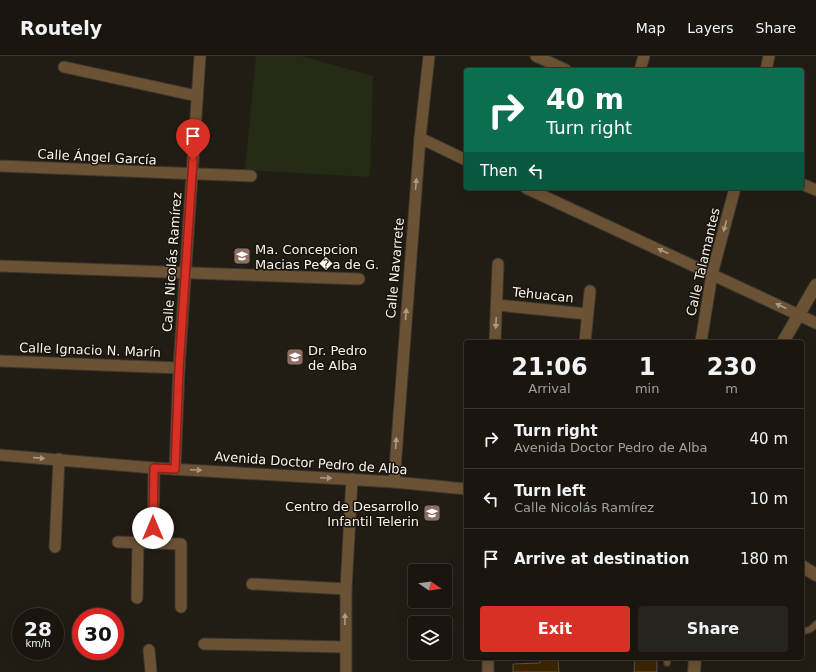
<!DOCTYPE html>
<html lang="en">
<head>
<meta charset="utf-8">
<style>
  body { margin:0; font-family:"DejaVu Sans",sans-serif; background:#27231d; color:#f1f3f6; height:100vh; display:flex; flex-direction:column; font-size:15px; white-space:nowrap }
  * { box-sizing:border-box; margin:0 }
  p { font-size:13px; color:#9f9f9e }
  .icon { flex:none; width:22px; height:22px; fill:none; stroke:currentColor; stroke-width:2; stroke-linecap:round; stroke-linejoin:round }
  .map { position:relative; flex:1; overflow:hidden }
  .details { position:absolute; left:464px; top:284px; width:340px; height:320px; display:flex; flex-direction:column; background:#1a160f; border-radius:4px; box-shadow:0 4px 16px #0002,0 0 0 1px #38352f }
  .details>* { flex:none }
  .banner { position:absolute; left:464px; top:12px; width:340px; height:122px; border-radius:4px; box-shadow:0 4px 16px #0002,0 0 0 1px #38352f; background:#0b6e4f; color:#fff; overflow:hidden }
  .needle { width:26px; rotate:103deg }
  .fabs { position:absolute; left:408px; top:508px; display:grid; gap:8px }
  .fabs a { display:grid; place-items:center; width:44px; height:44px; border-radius:4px; background:#1a160f; box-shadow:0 4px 16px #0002,0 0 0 1px #38352f; font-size:20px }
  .speed { position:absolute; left:12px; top:552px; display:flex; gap:8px; font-size:20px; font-weight:700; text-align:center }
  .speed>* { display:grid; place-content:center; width:52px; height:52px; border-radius:50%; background:#1a160f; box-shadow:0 4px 16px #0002,0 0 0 1px #38352f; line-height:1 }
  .speed small { font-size:10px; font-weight:400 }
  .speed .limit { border:6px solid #d22; background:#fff; color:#111 }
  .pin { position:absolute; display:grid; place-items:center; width:34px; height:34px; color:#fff; margin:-41px -17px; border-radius:50% 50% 50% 0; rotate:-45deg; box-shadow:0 0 4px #0007 }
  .pin .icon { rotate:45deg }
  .me { position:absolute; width:44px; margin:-22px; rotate:0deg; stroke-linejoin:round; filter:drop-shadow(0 0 3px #0008) }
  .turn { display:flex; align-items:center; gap:14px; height:84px; padding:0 16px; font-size:18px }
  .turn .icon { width:52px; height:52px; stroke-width:2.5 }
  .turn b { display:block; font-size:28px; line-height:34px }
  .then { display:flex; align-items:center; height:38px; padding:0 16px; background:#0003; gap:8px; font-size:15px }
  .eta { display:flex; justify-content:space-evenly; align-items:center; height:68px; text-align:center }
  .eta b { font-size:24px; font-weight:600; line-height:28px }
  .action { display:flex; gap:8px; margin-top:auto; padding:8px 16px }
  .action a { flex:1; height:46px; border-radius:4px; background:#d93025; color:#fff; font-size:16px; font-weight:600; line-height:46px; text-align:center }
  .action a+a { background:#27231d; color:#f1f3f6 }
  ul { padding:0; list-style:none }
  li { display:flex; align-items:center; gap:12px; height:60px; padding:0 16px; border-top:1px solid #38352f }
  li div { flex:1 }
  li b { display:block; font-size:15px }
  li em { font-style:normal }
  header { display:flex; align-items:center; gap:24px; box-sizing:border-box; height:56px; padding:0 20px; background:#1a160f; border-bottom:1px solid #38352f }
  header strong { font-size:19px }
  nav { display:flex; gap:22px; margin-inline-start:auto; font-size:14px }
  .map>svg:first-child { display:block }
  .green { fill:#232b15 }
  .building { fill:#3e2700; stroke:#5b544b }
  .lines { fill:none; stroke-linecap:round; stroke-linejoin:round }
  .service-casing { stroke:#3c372e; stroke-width:8 }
  .minor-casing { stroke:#3c372e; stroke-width:13 }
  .tertiary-casing { stroke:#3c372e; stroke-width:14 }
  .service { stroke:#6b5234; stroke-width:5.5 }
  .minor { stroke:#6b5234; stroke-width:11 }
  .tertiary { stroke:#6b5234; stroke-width:12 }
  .oneway { fill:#aa9b88 }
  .route-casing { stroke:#8d1f18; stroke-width:10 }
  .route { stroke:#d93025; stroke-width:7 }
  .labels { text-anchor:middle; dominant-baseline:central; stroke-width:3; stroke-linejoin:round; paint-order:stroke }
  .street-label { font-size:13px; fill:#f8f4ee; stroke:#19130b }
  .poi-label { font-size:13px; fill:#f8f4ee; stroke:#19130b; text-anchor:start }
</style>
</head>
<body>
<header>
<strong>Routely</strong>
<nav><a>Map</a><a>Layers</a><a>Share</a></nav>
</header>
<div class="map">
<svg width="816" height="616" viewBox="0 0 816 616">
  <rect width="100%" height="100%" fill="#221d14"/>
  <path class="green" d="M256,0H301L373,20L370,121L245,114Z"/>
  <g class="building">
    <path d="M540,602H558L559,616H513V608L540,607Z"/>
    <path d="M635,602H657V616H634Z"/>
  </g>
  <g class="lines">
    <g class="service-casing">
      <g id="service">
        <path d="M802,576L811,573L816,568"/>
        <path d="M667,607V602"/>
      </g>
    </g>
    <g class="minor-casing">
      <g id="minor">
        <path d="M536,0L566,14"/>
        <path d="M64,11L197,40"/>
        <path d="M640,14L644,0"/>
        <path d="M766,14L769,0"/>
        <path d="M420,82L466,104"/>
        <path d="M0,110L251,120"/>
        <path d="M802,128L816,134"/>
        <path d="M526,132L816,267"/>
        <path d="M0,210L359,223"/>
        <path d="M497,249L587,258"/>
        <path d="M495,286L498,208"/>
        <path d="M585,286L590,235"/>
        <path d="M701,286L712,218L735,132"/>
        <path d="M0,305L179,312"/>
        <path d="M0,399L154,412L394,426L466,433"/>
        <path d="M175,413L179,312L200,0"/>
        <path d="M394,426L420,82L429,0"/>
        <path d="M118,486L181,488V551"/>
        <path d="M153,487L154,412"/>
        <path d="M55,491L59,403"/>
        <path d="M252,528L346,533"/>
        <path d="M137,542L138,487"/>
        <path d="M204,588L345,591"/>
        <path d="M149,594L151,616"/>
        <path d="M346,616V533L352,423"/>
        <path d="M488,616V602"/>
      </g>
    </g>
    <g class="tertiary-casing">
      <g id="tertiary">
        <path d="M783,286L816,229"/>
        <path d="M802,510L816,519"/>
        <path d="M694,616L695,602"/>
      </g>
    </g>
    <use href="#service" class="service"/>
    <use href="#minor" class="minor"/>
    <use href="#tertiary" class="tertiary"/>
  </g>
  <defs><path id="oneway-solid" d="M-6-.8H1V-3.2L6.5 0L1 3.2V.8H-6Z"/></defs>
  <g class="oneway">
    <use href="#oneway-solid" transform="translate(416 128) rotate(-85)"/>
    <use href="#oneway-solid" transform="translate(725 170) rotate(105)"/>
    <use href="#oneway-solid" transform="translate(663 195) rotate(-155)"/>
    <use href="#oneway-solid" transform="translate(781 250) rotate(-155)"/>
    <use href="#oneway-solid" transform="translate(406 258) rotate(-85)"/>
    <use href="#oneway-solid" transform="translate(496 267) rotate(93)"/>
    <use href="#oneway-solid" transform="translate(396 387) rotate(-86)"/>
    <use href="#oneway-solid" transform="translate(39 402) rotate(4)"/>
    <use href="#oneway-solid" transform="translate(196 414) rotate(3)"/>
    <use href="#oneway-solid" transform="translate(326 422) rotate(3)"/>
    <use href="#oneway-solid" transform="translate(345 563) rotate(-90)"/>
  </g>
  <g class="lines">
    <g class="route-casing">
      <path id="route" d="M153,472L154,412L175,413L179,312L193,104"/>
    </g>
    <use href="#route" class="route"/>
  </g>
  <defs>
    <g id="school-square" transform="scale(0.9)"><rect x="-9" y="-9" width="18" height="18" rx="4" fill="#8d6e63" stroke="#19130b"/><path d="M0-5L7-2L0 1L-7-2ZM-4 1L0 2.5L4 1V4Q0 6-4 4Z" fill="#fff"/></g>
  </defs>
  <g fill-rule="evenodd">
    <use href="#school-square" x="242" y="200"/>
    <use href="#school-square" x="295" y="301"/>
    <use href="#school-square" x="432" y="457"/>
  </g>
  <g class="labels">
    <g class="street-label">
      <text transform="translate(97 101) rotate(3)">Calle Ángel García</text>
      <text transform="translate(172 206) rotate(-86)">Calle Nicolás Ramírez</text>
      <text transform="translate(703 206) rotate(-77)">Calle Talamantes</text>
      <text transform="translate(395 212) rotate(-85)">Calle Navarrete</text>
      <text transform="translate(543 239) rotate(6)">Tehuacan</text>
      <text transform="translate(90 294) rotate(2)">Calle Ignacio N. Marín</text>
      <text transform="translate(311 407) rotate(4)">Avenida Doctor Pedro de Alba</text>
    </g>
    <g class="poi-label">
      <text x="255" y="193">Ma. Concepcion<tspan x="255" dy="15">Macias Pe�a de G.</tspan></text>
      <text x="308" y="294">Dr. Pedro<tspan x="308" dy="15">de Alba</tspan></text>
      <text x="419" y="450" text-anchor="end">Centro de Desarrollo<tspan x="419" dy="15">Infantil Telerin</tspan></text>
    </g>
  </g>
</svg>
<div class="fabs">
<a><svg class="needle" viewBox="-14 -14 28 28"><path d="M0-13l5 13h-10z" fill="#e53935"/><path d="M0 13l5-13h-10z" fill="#9f9f9e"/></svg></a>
<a><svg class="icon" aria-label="layers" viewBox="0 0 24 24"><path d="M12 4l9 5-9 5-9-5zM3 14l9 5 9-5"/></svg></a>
</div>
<div class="speed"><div>28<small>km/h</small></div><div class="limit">30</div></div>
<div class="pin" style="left:193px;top:104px;background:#d93025"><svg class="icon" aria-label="arrive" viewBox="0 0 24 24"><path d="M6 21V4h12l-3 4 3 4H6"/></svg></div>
<svg class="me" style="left:153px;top:472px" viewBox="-20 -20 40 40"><circle r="19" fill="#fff"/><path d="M0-13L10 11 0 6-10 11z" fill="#d93025"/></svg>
<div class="banner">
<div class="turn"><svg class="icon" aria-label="right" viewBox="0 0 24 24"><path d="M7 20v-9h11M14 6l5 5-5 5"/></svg><div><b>40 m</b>Turn right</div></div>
<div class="then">Then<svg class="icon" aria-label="left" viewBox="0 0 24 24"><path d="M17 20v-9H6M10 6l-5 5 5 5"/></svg></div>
</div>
<section class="details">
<div class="eta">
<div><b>21:06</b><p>Arrival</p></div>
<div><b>1</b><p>min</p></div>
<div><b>230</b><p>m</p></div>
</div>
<ul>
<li><svg class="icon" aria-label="right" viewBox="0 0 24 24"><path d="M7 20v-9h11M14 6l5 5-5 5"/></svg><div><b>Turn right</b><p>Avenida Doctor Pedro de Alba</p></div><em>40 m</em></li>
<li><svg class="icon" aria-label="left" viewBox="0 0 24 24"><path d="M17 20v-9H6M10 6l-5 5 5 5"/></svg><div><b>Turn left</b><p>Calle Nicolás Ramírez</p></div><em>10 m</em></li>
<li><svg class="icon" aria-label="arrive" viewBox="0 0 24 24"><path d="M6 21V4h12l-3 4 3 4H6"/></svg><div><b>Arrive at destination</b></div><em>180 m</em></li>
</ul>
<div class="action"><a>Exit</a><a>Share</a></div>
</section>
</div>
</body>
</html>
